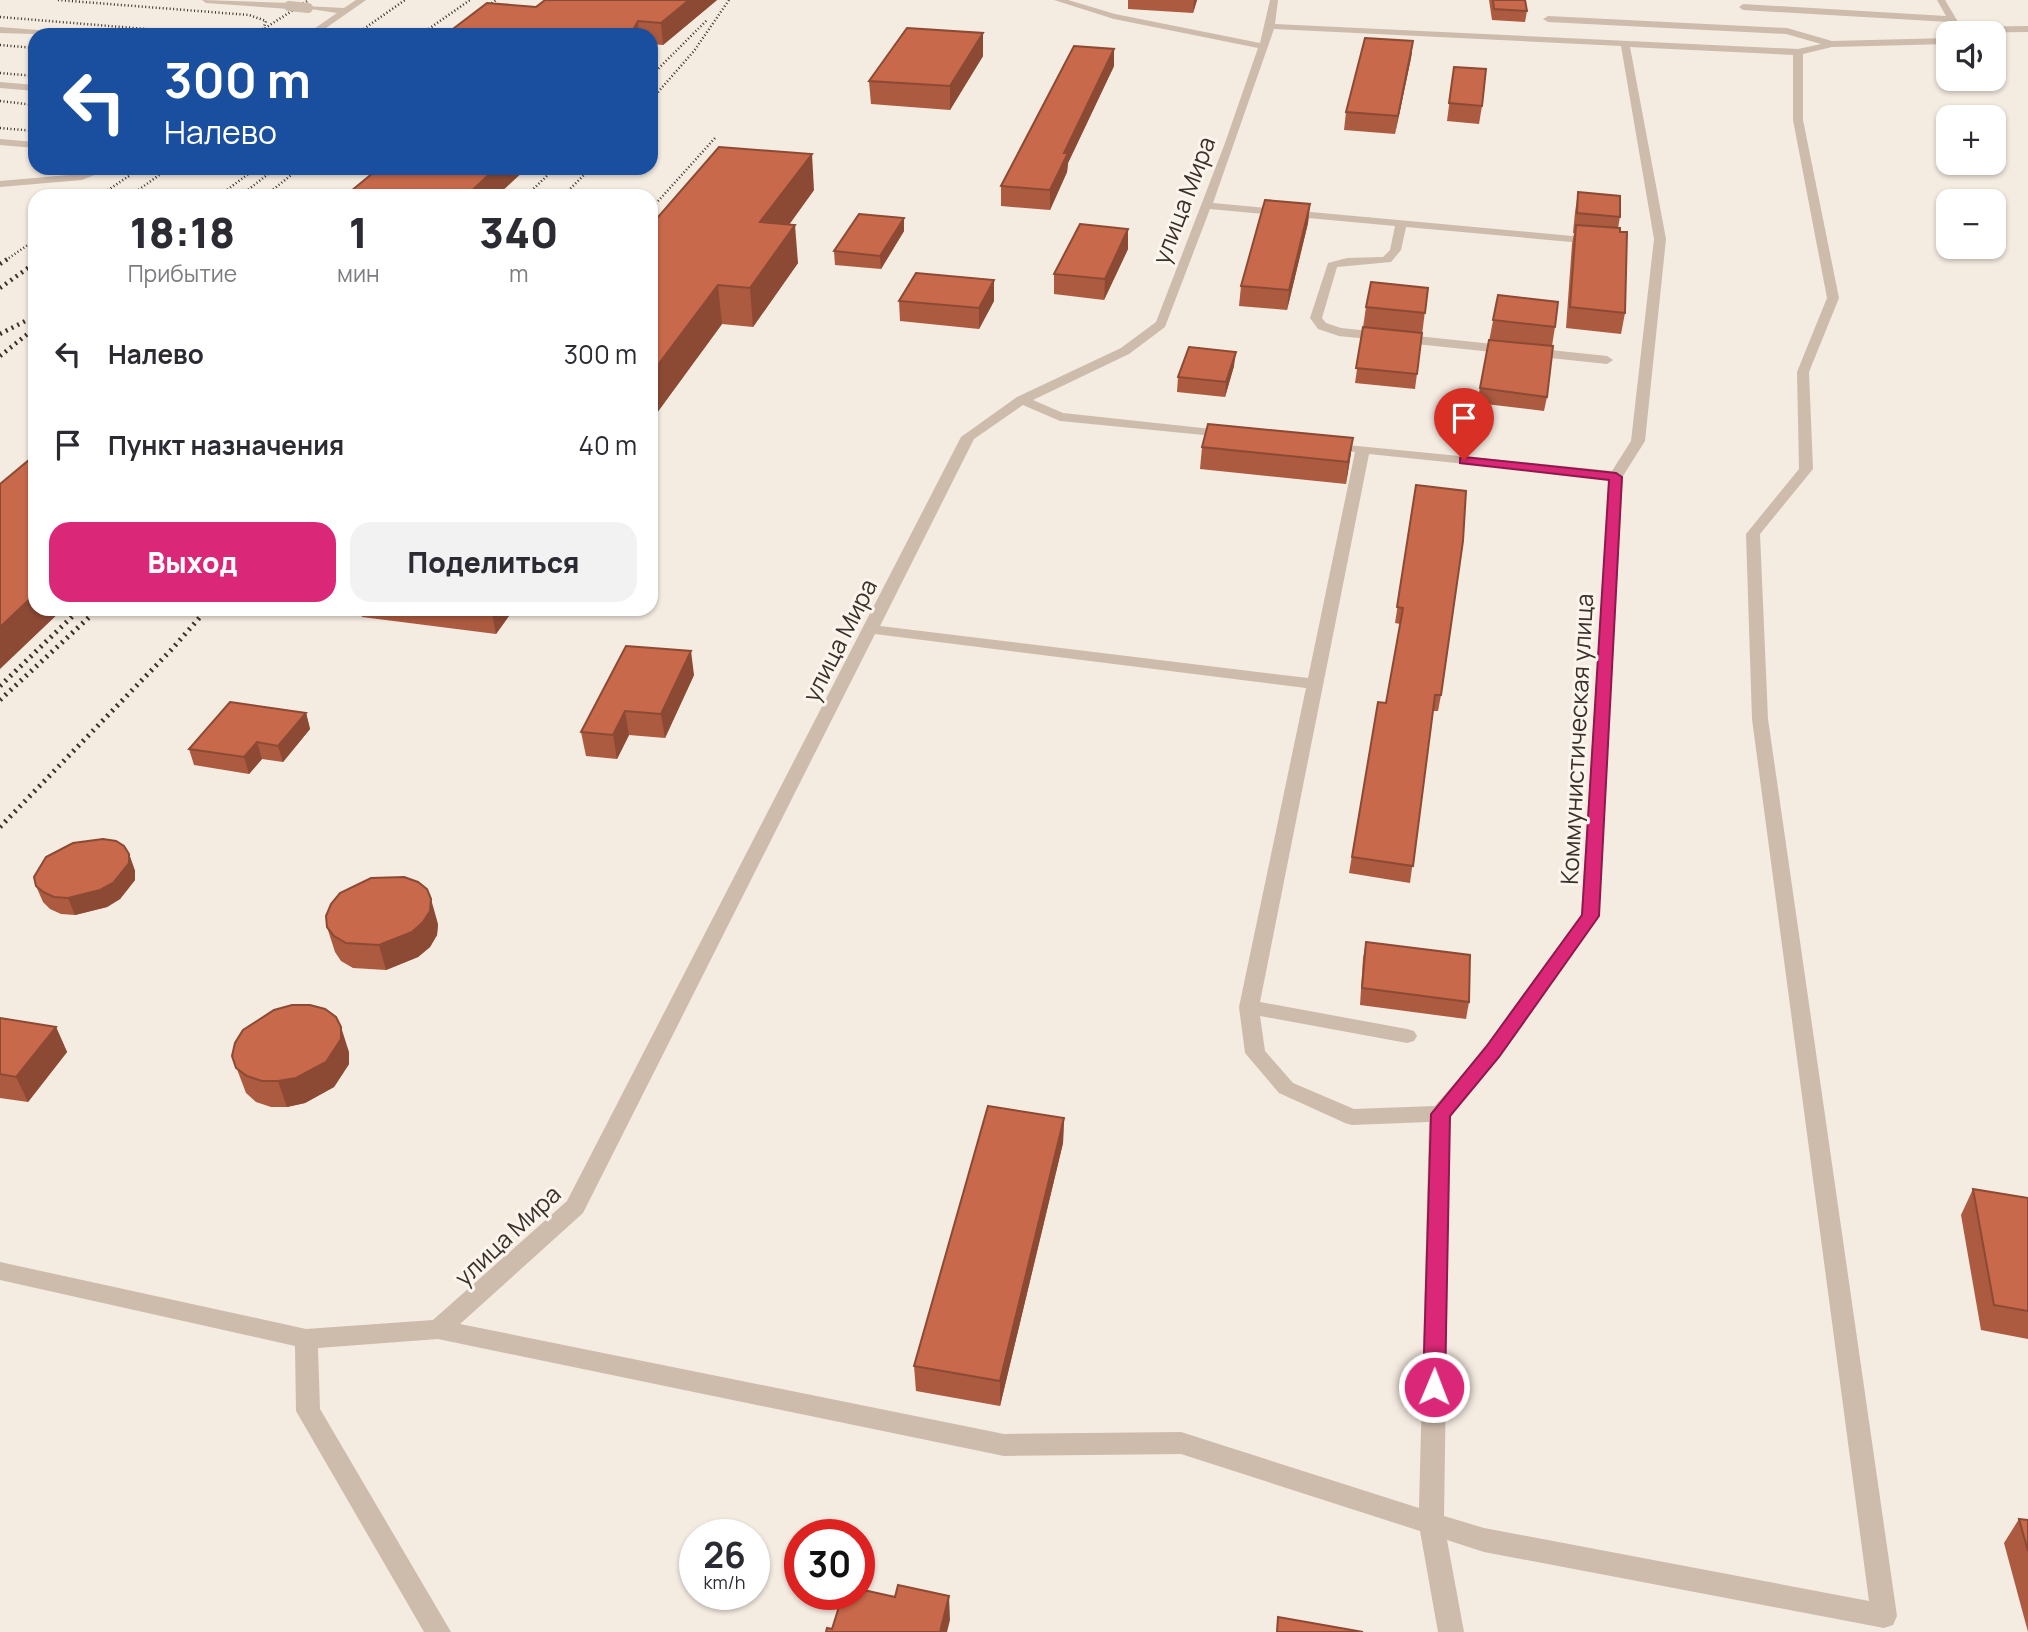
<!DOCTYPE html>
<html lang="ru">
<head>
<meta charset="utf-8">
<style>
  body { margin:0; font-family:Manrope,sans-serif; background:#f2f2f3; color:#2b2b33; height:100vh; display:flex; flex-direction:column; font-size:26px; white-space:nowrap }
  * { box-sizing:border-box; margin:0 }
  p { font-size:23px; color:#7c7c81 }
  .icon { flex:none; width:38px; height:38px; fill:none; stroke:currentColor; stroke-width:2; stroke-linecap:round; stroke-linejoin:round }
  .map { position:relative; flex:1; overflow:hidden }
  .side { position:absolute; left:28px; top:189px; width:630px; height:427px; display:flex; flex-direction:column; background:#fff; border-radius:21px; box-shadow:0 2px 5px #0004 }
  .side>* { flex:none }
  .hud { position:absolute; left:28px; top:28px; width:630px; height:147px; border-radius:21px; box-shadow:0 2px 5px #0004; background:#1a4fa0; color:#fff; overflow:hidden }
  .controls { position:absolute; left:1936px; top:21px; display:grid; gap:14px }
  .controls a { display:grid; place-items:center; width:70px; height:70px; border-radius:14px; background:#fff; box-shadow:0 2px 5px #0004; font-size:35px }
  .speed { position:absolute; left:679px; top:1519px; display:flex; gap:14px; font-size:35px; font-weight:700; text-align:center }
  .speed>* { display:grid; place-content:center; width:91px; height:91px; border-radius:50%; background:#fff; box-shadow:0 2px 5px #0004; line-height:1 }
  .speed small { font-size:18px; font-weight:400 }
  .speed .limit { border:10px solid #d22; background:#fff; color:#111 }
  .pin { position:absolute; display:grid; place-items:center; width:60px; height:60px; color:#fff; margin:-72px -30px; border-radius:50% 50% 50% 0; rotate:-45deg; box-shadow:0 0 7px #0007 }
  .pin .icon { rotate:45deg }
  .me { position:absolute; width:77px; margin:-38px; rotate:1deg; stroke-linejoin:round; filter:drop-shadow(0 0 5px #0008) }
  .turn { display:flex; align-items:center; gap:24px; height:147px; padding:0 21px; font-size:32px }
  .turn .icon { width:91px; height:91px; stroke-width:2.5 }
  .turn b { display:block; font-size:49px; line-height:60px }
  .eta { display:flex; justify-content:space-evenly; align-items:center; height:119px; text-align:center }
  .eta b { font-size:42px; font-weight:800; line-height:49px }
  .cta { display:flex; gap:14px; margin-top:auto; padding:14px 21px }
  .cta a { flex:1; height:80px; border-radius:21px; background:#db2777; color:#fff; font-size:28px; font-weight:800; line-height:80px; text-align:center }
  .cta a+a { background:#f2f2f3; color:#2b2b33 }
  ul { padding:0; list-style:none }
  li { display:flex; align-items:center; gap:21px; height:91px; padding:0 21px }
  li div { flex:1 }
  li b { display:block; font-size:26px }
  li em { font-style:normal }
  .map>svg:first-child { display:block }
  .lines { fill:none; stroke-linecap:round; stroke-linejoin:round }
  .minor { fill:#cdbbac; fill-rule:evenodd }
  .rail-far2 { stroke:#3b302b; stroke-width:2.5; stroke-dasharray:1 2.5; stroke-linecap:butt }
  .rail-far1 { stroke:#3b302b; stroke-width:4.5; stroke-dasharray:2 4.5; stroke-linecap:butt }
  .rail { stroke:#3b302b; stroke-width:5; stroke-dasharray:2 5; stroke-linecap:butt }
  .minor-bridge { stroke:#cdbbac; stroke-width:10 }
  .wall { fill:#ac5a40 }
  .shaded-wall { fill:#8c4a34 }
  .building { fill:#c8694b; stroke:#8c4a34; stroke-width:2 }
  .route { fill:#db2777; stroke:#8e194d; stroke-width:2 }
  .labels { text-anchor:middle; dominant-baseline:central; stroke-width:6; stroke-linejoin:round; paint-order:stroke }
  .street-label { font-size:24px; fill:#3b302b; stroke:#fbf5ee }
</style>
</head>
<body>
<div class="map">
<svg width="2028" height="1632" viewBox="0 0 2028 1632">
  <rect width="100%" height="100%" fill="#f4ebe1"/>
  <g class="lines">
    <g class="minor">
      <path d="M202,0L289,3L293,6L289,9L206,3Z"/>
      <path d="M356,0H366L316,35H305L337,13L304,8L305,6L344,8Z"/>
      <path d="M1054,0H1068L1115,14L1260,43L1270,0H1278L1275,24L1798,49L1821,44L1786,34L1548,22L1543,19L1548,16L1787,28L1832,41L1948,38V44L1832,47L1803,54V120L1839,298L1809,372L1813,469L1760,534L1768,719L1897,1616L1893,1625L1884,1628L1484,1552L1447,1540L1464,1632H1438L1420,1531L1181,1454L1004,1456L438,1339L318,1348L320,1409L451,1632H424L296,1411L295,1346L0,1280V1262L306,1329L433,1320L567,1201L961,437L1017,397L1121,348L1156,322L1225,143L1258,48L1114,19ZM1274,29L1621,46L1654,239L1631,441L1612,471L1347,445V451L1355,452L1308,678L880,626L974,439L1023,405L1060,421L1235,438V432L1230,431L1063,413L1033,400L1129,354L1165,327L1210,209L1395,226L1390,250L1383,257L1347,258L1328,263L1310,318L1318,329L1339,336L1607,364L1613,360L1607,356L1341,328L1326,323L1322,318L1337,267L1391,262L1401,250L1406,227L1594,244L1600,241L1594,238L1213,203ZM1630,47L1793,55V120L1827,298L1797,372L1799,469L1746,534L1752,719L1869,1601L1484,1528L1444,1516L1450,1116L1500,1057L1599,916L1623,476L1645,441L1666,239ZM1369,454L1609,479L1581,915L1486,1047L1435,1106L1354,1109L1293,1083L1265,1051L1260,1016L1407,1043L1414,1041L1417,1036L1414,1031L1407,1029L1260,1002ZM875,634L1306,688L1239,1007L1245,1053L1279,1093L1345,1123L1352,1125L1429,1122L1419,1508L1181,1432L1004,1434L460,1324L583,1213Z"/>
      <path d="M1937,0H1945L1961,27L2028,26V32L1958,33L1949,22L1743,10L1739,7L1743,4L1946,16Z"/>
      <path d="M0,27L63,32L68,35L0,33Z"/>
      <path d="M0,82L35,85V91L0,88Z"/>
      <path d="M0,139L35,142V148L0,145Z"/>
      <path d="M97,168H112L82,180L0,187V181L80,174Z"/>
    </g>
    <g class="rail-far2">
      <path d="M58,0L249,15L266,21L263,30"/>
      <path d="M0,17L219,35"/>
      <path d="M259,32L309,0"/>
      <path d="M355,35L405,0"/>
      <path d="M420,35L470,0"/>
      <path d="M450,35L496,0"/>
      <path d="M0,45L35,48"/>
      <path d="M0,73L35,76"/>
      <path d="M651,76L707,20"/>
      <path d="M651,100L694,51L729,0"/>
      <path d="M0,101L35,105"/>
      <path d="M0,128L35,131"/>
      <path d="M99,196L129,176"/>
      <path d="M130,196L169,168"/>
      <path d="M219,196L256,168"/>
      <path d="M240,196L276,168"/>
      <path d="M265,196L300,168"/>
      <path d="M526,196L555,168"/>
      <path d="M563,196L591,168"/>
      <path d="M651,209L715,138"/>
      <path d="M6,260L35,240"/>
    </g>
    <g class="rail-far1">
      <path d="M0,264L9,258"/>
      <path d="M0,288L35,263"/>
      <path d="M0,334L35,316"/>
      <path d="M32,351L35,349"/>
      <path d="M0,356L35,328"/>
    </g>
    <g class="rail">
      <path d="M0,686L80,609"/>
      <path d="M0,700L98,609"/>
      <path d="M0,827L172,649L207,609"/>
    </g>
    <path class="minor-bridge" d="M289,6L308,8"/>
  </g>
  <g class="wall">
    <path d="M717,0L663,45L651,44V35H445L536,7Z"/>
    <path d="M1128,0H1197L1193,13L1128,9Z"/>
    <path d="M1489,0H1525L1527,11L1525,22L1492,20Z"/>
    <path d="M983,33V56L950,110L871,104L869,81Z"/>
    <path d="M1413,41L1411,58L1395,134L1344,130L1346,112Z"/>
    <path d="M1114,66L1068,163L1067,172L1050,210L1001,206V186Z"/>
    <path d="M1454,67L1482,106L1479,124L1447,121Z"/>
    <path d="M814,190L789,225L798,263L753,327L722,324L651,421V225Z"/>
    <path d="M1578,192L1620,217L1618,228L1625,313L1621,334L1566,328L1572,244L1574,233H1573L1575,212Z"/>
    <path d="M1310,204L1308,223L1287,310L1239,306L1241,286Z"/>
    <path d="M904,218V231L881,269L835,265L834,251Z"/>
    <path d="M1128,229V249L1104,300L1054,294V274Z"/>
    <path d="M1428,288L1415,389L1355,383L1366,307Z"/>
    <path d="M1498,295L1555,327L1552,346L1547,397L1544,411L1477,403Z"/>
    <path d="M899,301H994L979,329L900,321Z"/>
    <path d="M1234,366L1225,397L1177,392L1178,377Z"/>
    <path d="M1353,438L1346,484L1200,469L1202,447Z"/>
    <path d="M1416,485L1441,695L1438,711H1433L1410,883L1349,873L1378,702L1386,703L1400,624L1395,623Z"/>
    <path d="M360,609H514L496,634L362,617Z"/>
    <path d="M694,675L665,738L629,735L617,759L586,756L581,732Z"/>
    <path d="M306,713L310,729L283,762L262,759L249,774L194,765L189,749Z"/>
    <path d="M129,854L135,871V880L120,899L107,907L75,915L61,914L50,909L43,902L36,886Z"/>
    <path d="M438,924L437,935L430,947L418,957L386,970L353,968L341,961L335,952L327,927Z"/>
    <path d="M1366,942L1469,1002L1466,1019L1360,1005L1363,958Z"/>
    <path d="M0,1018L56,1027L67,1052L28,1102L0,1098Z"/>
    <path d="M349,1052V1064L334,1087L305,1103L287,1107H271L256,1102L246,1093L232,1056Z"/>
    <path d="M1064,1118L1063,1143L1000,1406L916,1391L914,1366Z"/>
    <path d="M1973,1189L2028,1198V1339L1981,1330L1961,1215Z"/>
    <path d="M2019,1519L2028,1520V1632L2004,1543Z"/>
  </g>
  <g class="shaded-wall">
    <path d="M689,0H717L663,45L661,23Z"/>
    <path d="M1194,0H1197L1193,13Z"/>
    <path d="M638,21L639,35H630Z"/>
    <path d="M983,33V56L950,110V86Z"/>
    <path d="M1413,41L1411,58L1395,134L1398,116Z"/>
    <path d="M1114,49V66L1068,163L1067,172L1050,210V190L1064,153Z"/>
    <path d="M812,154L814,190L763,260L760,222Z"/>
    <path d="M496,168H527L497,196H466Z"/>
    <path d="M1310,204L1308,223L1287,310L1289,290Z"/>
    <path d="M904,218V231L881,269L880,256Z"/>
    <path d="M795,225L798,263L753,327L750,288Z"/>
    <path d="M1128,229V249L1104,300L1105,279Z"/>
    <path d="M994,280V301L979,329V308Z"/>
    <path d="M718,285L722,324L651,421V374Z"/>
    <path d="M1236,352L1234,366L1225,397L1226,382Z"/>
    <path d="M1353,438L1350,460L1346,484L1348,462Z"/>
    <path d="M35,594V609H63L0,669V627Z"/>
    <path d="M491,609H514L496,634Z"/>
    <path d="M691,651L694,675L665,738L661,714Z"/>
    <path d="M625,711L629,735L617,759L613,735Z"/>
    <path d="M306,713L310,729L283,762L278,746Z"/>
    <path d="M257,742L262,759L249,774L244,757Z"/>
    <path d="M129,854L135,871V880L120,899L107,907L75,915L68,898Z"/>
    <path d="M431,899L438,924L437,935L430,947L418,957L386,970L379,945Z"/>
    <path d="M56,1027L67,1052L28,1102L16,1077Z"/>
    <path d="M341,1027L349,1052V1064L334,1087L305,1103L287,1107L278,1081Z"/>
    <path d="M1064,1118L1063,1143L1000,1406V1381Z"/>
    <path d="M949,1596L950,1620L947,1632H940Z"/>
  </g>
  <g class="building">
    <path d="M545,0H689L661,23L638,21L630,35H445L487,3L536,7Z"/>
    <path d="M1493,0H1525L1527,11L1494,9Z"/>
    <path d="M907,28L983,33L950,86L869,81Z"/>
    <path d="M1365,38L1413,41L1398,116L1346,112Z"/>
    <path d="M1074,46L1114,49L1064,153H1068L1050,190L1001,186Z"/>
    <path d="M1454,67L1486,69L1482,106L1449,103Z"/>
    <path d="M719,147L812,154L760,222L795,225L750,288L718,285L651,374V225Z"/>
    <path d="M379,168H496L466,196H345Z"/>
    <path d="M1578,192L1620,196V217L1577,213Z"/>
    <path d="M1265,200L1310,204L1289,290L1241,286Z"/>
    <path d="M859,214L904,218L880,256L834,251Z"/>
    <path d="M1080,224L1128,229L1105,279L1054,274Z"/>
    <path d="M1576,225L1620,228V232H1627L1625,313L1570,307Z"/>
    <path d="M916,273L994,280L979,308L899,301Z"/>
    <path d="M1371,282L1428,288L1425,313L1366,307Z"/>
    <path d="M1498,295L1558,302L1555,327L1493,320Z"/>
    <path d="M1363,327L1422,333L1417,374L1356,368Z"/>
    <path d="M1489,340L1553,346L1547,397L1480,388Z"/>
    <path d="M1189,347L1236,352L1226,382L1178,377Z"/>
    <path d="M1208,424L1353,438L1348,462L1202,447Z"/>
    <path d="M35,455V594L0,627V484Z"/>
    <path d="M1416,485L1466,491L1463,541L1441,695H1435L1413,866L1352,857L1378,702L1386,703L1403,608L1397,607Z"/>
    <path d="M626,646L691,651L661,714L625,711L613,735L581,732Z"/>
    <path d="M230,702L306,713L278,746L257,742L244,757L189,749Z"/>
    <path d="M103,839L116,841L124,846L129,854V863L113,883L100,890L68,898L54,897L43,892L36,886L34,877L46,857L73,843Z"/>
    <path d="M404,877L418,882L427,889L431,899L430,911L423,922L412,932L379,945L346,943L334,936L327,927L326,916L331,904L340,893L371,878Z"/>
    <path d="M1366,942L1470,955L1469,1002L1362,988Z"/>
    <path d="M292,1005H310L325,1009L336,1017L341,1027V1039L326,1062L296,1078L278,1081H262L247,1076L236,1068L232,1056L235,1043L243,1030L274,1010Z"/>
    <path d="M0,1018L56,1027L16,1077L0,1074Z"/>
    <path d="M988,1106L1064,1118L1000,1381L914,1366Z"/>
    <path d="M1973,1189L2028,1198V1311L1994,1305Z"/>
    <path d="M2019,1519L2028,1520V1551Z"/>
    <path d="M898,1585L949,1596L940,1632H826L827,1628L832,1629L843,1594H859V1589L895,1597Z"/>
    <path d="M1278,1617L1363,1632H1277Z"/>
  </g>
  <path class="route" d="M1464,457L1616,473L1622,477L1599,916L1499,1057L1450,1116L1445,1387L1442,1393L1434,1396L1426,1393L1423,1387L1431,1114L1486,1047L1582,915L1609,480L1460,463V458Z"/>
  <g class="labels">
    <g class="street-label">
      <text transform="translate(1183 200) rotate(-69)">улица Мира</text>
      <text transform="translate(839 640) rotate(-63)">улица Мира</text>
      <text transform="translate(1576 739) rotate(-87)">Коммунистическая улица</text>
      <text transform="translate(507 1235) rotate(-43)">улица Мира</text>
    </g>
  </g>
</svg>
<div class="controls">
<a><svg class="icon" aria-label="sound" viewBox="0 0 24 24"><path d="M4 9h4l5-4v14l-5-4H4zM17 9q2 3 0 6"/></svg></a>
<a>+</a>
<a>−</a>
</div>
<div class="speed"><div>26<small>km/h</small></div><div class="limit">30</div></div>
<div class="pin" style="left:1464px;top:460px;background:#d93025"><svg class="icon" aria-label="arrive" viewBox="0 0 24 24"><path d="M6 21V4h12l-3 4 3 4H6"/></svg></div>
<svg class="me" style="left:1434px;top:1387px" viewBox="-20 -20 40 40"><circle r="17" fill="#db2777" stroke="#fff" stroke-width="3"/><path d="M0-11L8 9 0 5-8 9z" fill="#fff"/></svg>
<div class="hud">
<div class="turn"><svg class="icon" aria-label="left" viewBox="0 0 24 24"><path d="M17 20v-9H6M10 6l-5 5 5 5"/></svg><div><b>300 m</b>Налево</div></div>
</div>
<section class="side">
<div class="eta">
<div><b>18:18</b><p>Прибытие</p></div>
<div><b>1</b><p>мин</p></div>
<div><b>340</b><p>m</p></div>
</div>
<ul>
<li><svg class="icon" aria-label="left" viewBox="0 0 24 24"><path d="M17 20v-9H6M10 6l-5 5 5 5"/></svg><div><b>Налево</b></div><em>300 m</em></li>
<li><svg class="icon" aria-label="arrive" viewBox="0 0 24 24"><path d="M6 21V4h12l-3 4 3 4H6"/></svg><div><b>Пункт назначения</b></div><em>40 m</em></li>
</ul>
<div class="cta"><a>Выход</a><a>Поделиться</a></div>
</section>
</div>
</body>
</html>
